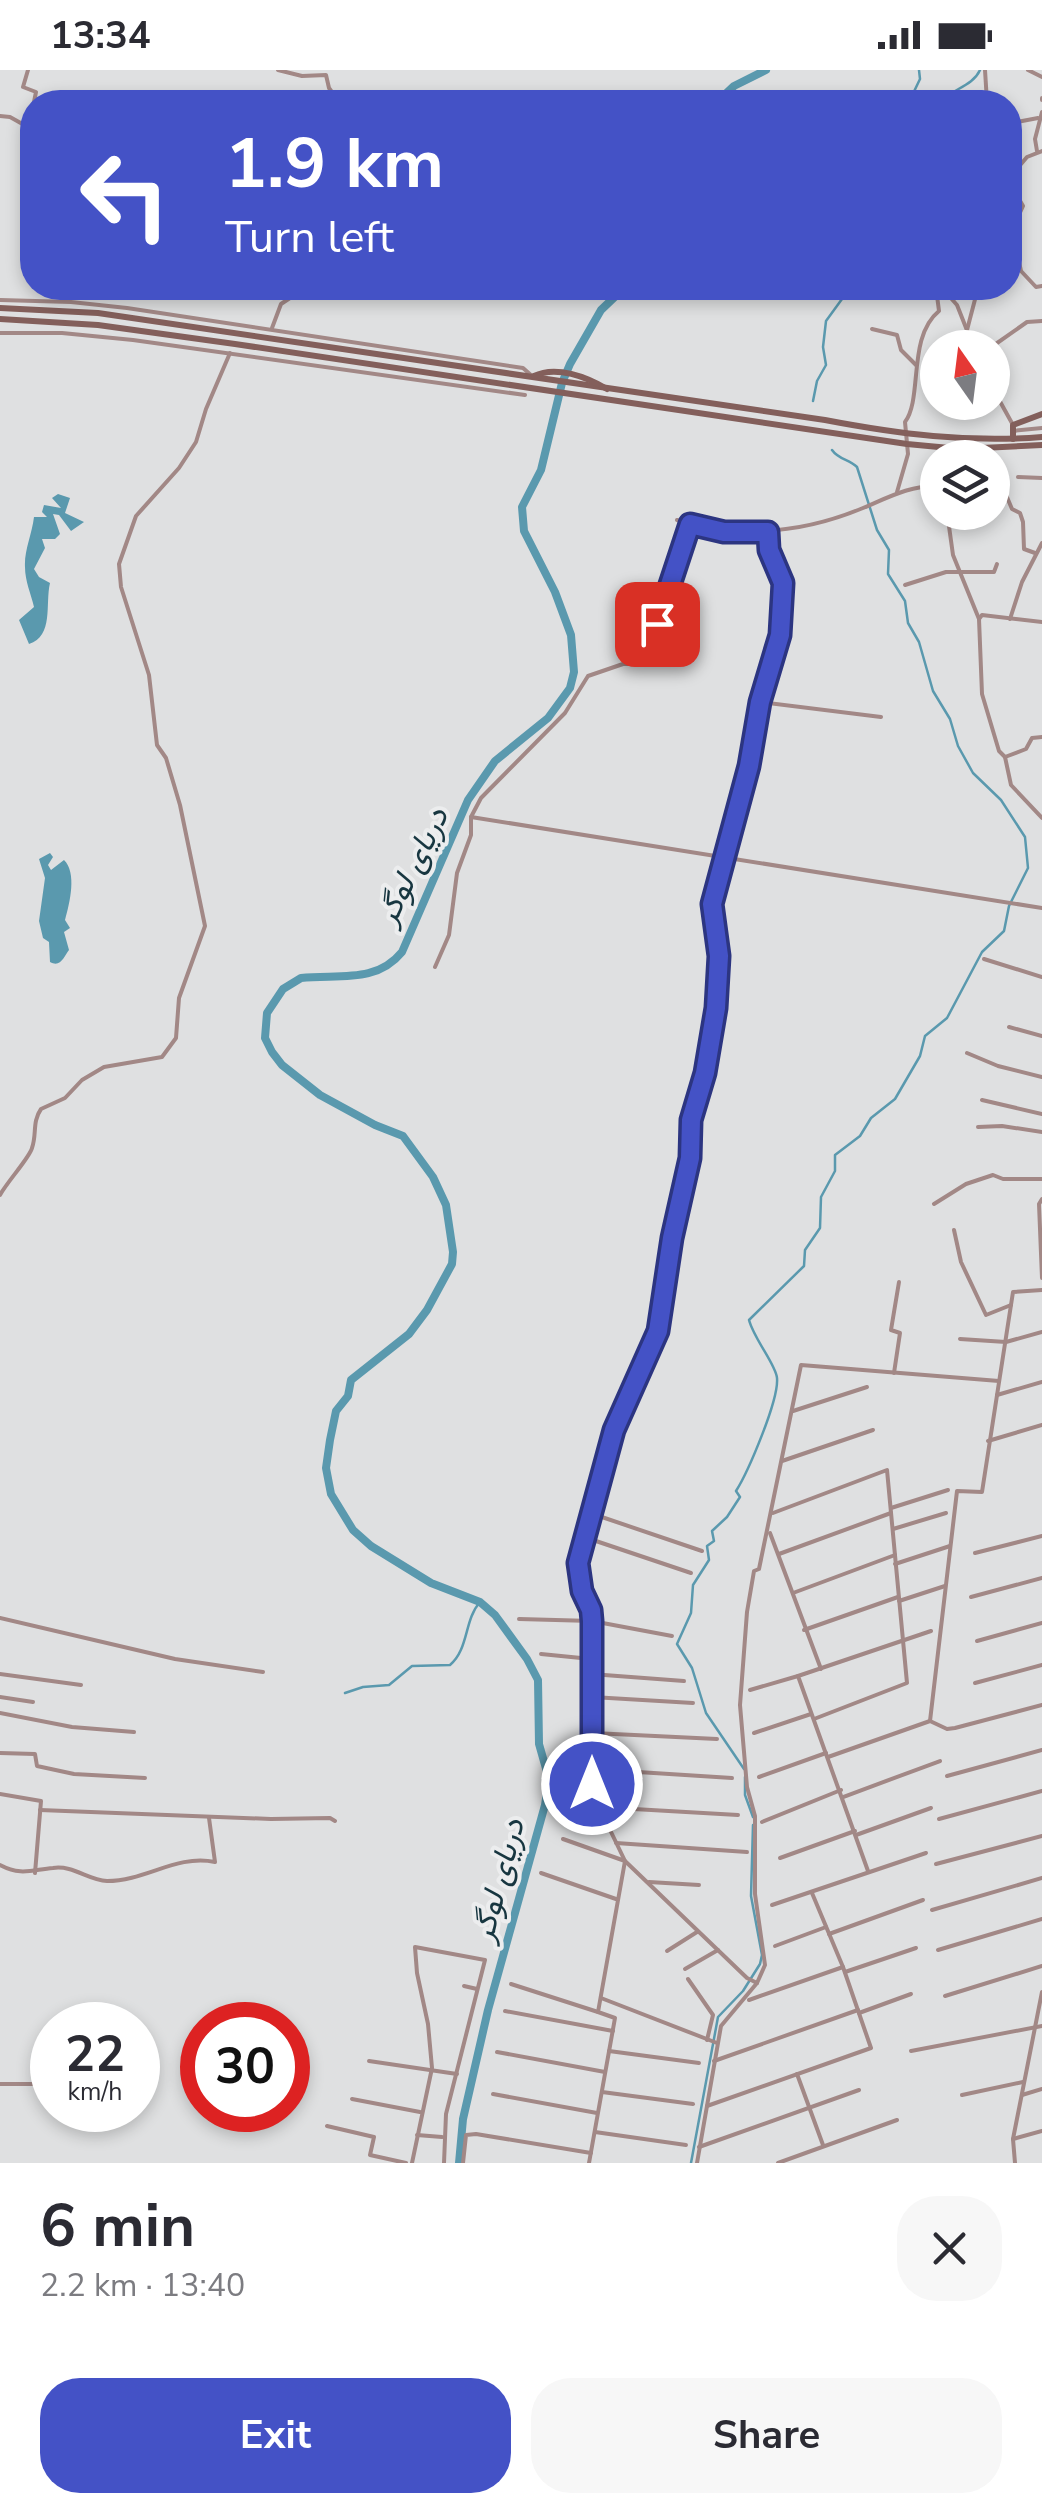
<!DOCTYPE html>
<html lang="en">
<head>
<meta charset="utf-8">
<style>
  body { margin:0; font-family:"Nunito Sans",Vazirmatn,sans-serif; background:#f7f7f7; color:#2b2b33; height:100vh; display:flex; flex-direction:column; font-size:38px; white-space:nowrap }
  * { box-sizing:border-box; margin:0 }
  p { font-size:32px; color:#7c7c81 }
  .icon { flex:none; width:55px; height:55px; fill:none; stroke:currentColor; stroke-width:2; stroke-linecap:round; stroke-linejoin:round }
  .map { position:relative; height:2093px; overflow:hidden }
  .drawer { display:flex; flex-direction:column; background:#fff; flex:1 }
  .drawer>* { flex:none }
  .banner { position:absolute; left:20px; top:20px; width:1002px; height:210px; border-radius:40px; box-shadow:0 5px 15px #0003; background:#4452c6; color:#fff; overflow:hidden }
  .needle { width:65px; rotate:346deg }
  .buttons { position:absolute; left:920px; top:260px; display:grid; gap:20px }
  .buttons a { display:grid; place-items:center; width:90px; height:90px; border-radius:50%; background:#fff; box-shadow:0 5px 15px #0003; font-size:50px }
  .speed { position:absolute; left:30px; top:1932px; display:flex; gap:20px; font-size:50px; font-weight:700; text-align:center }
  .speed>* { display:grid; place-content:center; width:130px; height:130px; border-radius:50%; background:#fff; box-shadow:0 5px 15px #0003; line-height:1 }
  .speed small { font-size:25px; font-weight:400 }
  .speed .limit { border:15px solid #d22; background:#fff; color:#111 }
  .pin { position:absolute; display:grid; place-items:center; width:85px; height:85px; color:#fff; margin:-42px; border-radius:20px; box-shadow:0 5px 15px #0006 }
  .me { position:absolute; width:110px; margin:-55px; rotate:0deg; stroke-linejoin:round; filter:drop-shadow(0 0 8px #0008) }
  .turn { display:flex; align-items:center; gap:35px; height:210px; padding:0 40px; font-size:45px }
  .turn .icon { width:130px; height:130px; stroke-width:2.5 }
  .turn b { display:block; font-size:70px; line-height:85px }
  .round { display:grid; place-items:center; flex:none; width:105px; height:105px; border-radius:40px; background:#f7f7f7 }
  .head { display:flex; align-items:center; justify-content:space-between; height:170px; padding:0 40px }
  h1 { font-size:60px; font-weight:700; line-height:75px }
  .cta { display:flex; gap:20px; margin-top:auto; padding:20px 40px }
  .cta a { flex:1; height:115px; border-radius:40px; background:#4452c6; color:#fff; font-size:40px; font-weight:700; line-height:115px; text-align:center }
  .cta a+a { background:#f7f7f7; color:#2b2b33 }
  .status { display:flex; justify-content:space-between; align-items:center; height:70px; padding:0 50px; background:#fff; direction:ltr }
  .status svg { height:28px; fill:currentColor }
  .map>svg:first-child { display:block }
  .water { fill:#5a99ae }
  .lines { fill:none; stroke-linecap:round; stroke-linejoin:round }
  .stream { stroke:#5a99ae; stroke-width:2.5 }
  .river { stroke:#5a99ae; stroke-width:8 }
  .street { stroke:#a28886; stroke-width:4 }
  .secondary { stroke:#835f5b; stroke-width:6 }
  .route-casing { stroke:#2c3581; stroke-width:25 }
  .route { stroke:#4452c6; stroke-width:18 }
  .labels { text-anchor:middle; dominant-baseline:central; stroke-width:8; stroke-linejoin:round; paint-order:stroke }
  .water-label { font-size:32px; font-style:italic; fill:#173640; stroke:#ecedee }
</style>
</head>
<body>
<div class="status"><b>13:34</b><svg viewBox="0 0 49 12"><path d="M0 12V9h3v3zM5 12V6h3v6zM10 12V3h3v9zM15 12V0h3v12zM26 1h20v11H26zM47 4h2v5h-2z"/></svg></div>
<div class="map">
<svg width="1042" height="2093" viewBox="0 0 1042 2093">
  <rect width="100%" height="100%" fill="#dfe0e1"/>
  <g class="water">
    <path d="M58,424L70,428L65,443L84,452L71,461L59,445L53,444L60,464L55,469H42L45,478L34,499L39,507L50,513C45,534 54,566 29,574L19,550L34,537C31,524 25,511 25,497C24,481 32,464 34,447H47L42,442L44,435L61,438L52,428Z"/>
    <path d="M50,783L53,787L48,795L51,800L64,790C77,803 70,832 65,850L70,858L64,862L69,880C64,886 61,898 50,892L49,872L43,868L39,851L45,808L39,789Z"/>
  </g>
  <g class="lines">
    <g class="stream">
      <path d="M909,32L920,9L919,0"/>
      <path d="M940,32C952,19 973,16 980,0"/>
      <path d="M813,331L817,311L826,295L823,277L826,251L850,218"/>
      <path d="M345,1623L363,1617L389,1615L412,1596L450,1595C469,1579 464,1550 480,1532"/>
      <path d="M744,1699L706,1643L692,1598L677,1574L691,1543L693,1515L709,1490L707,1476L714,1471L712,1461L727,1447L740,1427L736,1421C748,1402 779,1330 777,1308C776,1295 754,1269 749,1250L804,1196L805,1180L820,1158L821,1127L835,1101V1085L860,1066L871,1048L895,1029L920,986L925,966L947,948L982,882L1004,861L1009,836L1028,798L1025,767L1001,730L973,703L958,676L950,649L933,621L919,572L908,553L905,531L888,504L889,480L877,460L857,397C849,389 839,390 832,380"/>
      <path d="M745,1707V1725L753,1747"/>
      <path d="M691,2093L718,1947L743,1921L760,1894L762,1885L751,1826L753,1755"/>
    </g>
    <g class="river">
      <path d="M717,32L734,16L766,0"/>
      <path d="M459,2093L463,2049L488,1940L545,1735L549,1709L539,1674L538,1610L527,1589L495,1545L480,1532L431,1513L371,1476L353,1460L331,1424L326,1398L330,1370L336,1341L348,1326L351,1310L409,1264L427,1240L452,1194L453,1182L446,1135L433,1107L403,1066L375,1055L320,1025L282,995L272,982L265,968L267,943L283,919L301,908C338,904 376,914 402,882L468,730L495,691L548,648L570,618L574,602L571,565L555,522L524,461L522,437L541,400L562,313L570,294L601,240L624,218"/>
    </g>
    <g class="street">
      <path d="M28,0L23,17L36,22L34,32"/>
      <path d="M278,0L302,6L326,5L329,18L339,32"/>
      <path d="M985,0L987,32"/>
      <path d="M1028,0L1042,7"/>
      <path d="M1042,28V30"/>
      <path d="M969,32L987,26"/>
      <path d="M0,46L10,47L26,56L32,38"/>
      <path d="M1010,58L1017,52L1038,48"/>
      <path d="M1037,81L1035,69L1042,42"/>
      <path d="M1010,98L1016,100L1019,129L1023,136L1012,160L1021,201L1036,217L1042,216"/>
      <path d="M1016,100L1027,87L1042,81"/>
      <path d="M942,218L957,235L974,278"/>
      <path d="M0,230L71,232L127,238L523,298L532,306"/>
      <path d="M272,258L281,234L305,218"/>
      <path d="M872,259L897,265L901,280L916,295"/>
      <path d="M967,260L978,218"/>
      <path d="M0,263H62L133,270L525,325"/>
      <path d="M990,278L1027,252L1042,251"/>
      <path d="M992,317L1013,355"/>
      <path d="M1012,361L1042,358"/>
      <path d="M1018,407L1042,408"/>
      <path d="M992,411L1001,413L1012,439L1020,443L1023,452L1024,479L1035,483"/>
      <path d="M897,422L908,384L905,352C923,328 907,267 939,241L936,218"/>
      <path d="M947,442L953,485L979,549L982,624L999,681L1005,687L1011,715L1042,748"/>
      <path d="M677,450C740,469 803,463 863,438C887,428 910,415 938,416"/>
      <path d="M905,515L946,502H994L997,494"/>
      <path d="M979,549L982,545L1042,552"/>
      <path d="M1010,549L1022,512L1042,473"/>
      <path d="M760,632L881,647"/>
      <path d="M1005,687L1026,679L1032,668L1042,667"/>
      <path d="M471,747L1042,838"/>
      <path d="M984,889L1042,907"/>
      <path d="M435,897L449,865L457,803L471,765V747L481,728L565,643L588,606L623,594H641L670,522L690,454"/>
      <path d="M1009,957L1042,966"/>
      <path d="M967,983L998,996L1042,1007"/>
      <path d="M982,1030L1042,1044"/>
      <path d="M978,1057L1002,1056L1042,1062"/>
      <path d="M0,1125C7,1112 30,1087 32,1078C37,1064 32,1052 41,1039L65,1028L82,1010L104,997L162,987L176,968L179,928L205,856L180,735L166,688L157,675L149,605L121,517L119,494L136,446L179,398L196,372L206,339L230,283"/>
      <path d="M1042,1129L1039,1134L1042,1208"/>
      <path d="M934,1134L966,1114L993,1105L1003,1109H1042"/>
      <path d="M954,1160L961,1192L986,1245L1011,1235"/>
      <path d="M960,1269L1006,1272L1042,1262"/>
      <path d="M894,1303L900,1263L891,1260L899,1212"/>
      <path d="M997,1325L1042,1312"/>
      <path d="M793,1341L867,1317"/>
      <path d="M988,1371L1042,1355"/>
      <path d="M782,1391L873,1360"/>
      <path d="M891,1438L948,1420"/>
      <path d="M590,1443L702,1481"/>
      <path d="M773,1443L887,1400L907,1613L814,1649"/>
      <path d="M893,1459L946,1443"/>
      <path d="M770,1463L821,1599"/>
      <path d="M587,1468L691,1503"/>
      <path d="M975,1483L1042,1466"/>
      <path d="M779,1484L891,1443"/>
      <path d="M895,1494L950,1476"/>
      <path d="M793,1523L895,1485"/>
      <path d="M971,1527L1042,1508"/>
      <path d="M899,1531L945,1516"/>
      <path d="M0,1548L175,1589L263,1602"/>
      <path d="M519,1549L592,1551L672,1566"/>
      <path d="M804,1560L898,1527"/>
      <path d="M977,1571L1042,1553"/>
      <path d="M541,1584L591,1589"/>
      <path d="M0,1604L81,1615"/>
      <path d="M591,1604L684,1611"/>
      <path d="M975,1613L1042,1595"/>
      <path d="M750,1620L798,1606"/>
      <path d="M0,1627L33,1632"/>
      <path d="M592,1627L693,1633"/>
      <path d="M0,1643L72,1657L134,1662"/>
      <path d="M930,1651L957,1421L982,1422L1013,1222L1042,1220"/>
      <path d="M593,1663L717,1669"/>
      <path d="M754,1663L811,1644"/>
      <path d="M0,1683L35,1684L37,1696L74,1704L145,1708"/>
      <path d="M828,1687L930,1651L947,1659L955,1658L1042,1635"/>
      <path d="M591,1699L732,1708"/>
      <path d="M947,1706L1042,1680"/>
      <path d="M759,1707L826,1683"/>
      <path d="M0,1724L41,1731L35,1803"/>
      <path d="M843,1727L940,1691"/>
      <path d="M599,1737L738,1745"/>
      <path d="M40,1740L271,1749L330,1748L335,1751"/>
      <path d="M939,1749L1042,1721"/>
      <path d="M762,1752L841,1720"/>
      <path d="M856,1765L931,1738"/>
      <path d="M563,1769L625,1791L598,1942L615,1948L589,2093"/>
      <path d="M616,1773L747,1782"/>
      <path d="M780,1788L855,1761"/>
      <path d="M936,1794L1042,1766"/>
      <path d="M0,1795C21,1806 31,1800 53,1798C73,1795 88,1810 107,1811C146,1811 176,1784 215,1792L209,1748"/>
      <path d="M868,1801L798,1606L931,1561"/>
      <path d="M541,1803L616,1829"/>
      <path d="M649,1812L699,1815"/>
      <path d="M772,1835L926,1783"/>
      <path d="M932,1840L1042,1808"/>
      <path d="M829,1864L923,1830"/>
      <path d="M775,1876L826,1857"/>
      <path d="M938,1880L1042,1849"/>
      <path d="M667,1881L697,1862"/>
      <path d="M685,1899L718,1880"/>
      <path d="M845,1902L916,1878"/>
      <path d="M688,1909L713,1945L707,1970"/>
      <path d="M757,1913L747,1908L625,1791L599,1737L591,1699L592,1551L591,1540L581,1521L578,1493L614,1361L658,1261L672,1168L689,1088L691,1050L705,1003L716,938L719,887L712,834L749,696L760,632L780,565L783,513L769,479L768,462"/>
      <path d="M511,1914L598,1942"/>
      <path d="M464,1916L477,1919"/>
      <path d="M945,1926L1042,1896"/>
      <path d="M601,1928L717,1973"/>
      <path d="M749,1930L843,1897"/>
      <path d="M505,1941L613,1961"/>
      <path d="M859,1943L911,1924"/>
      <path d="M609,1981L699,1993"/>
      <path d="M911,1981L1042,1956"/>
      <path d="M497,1982L605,2002"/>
      <path d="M369,1991L457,2004"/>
      <path d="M714,1991L858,1940"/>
      <path d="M797,2004L823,2075"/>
      <path d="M0,2014H51"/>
      <path d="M602,2022L693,2034"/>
      <path d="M493,2024L597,2043"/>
      <path d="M962,2025L1023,2012"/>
      <path d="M1022,2025L1042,2019"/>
      <path d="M352,2029L420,2042"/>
      <path d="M707,2036L871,1978L843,1897L812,1823"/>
      <path d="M327,2056L374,2067L370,2085L406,2093"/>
      <path d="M595,2062L686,2075"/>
      <path d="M417,2065L442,2067"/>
      <path d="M1013,2069L1042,2061"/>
      <path d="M699,2077L859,2020"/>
      <path d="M412,2093L432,1998L428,1954L417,1903L415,1877L485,1890L446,2044L444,2093"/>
      <path d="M463,2093L466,2065L476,2064L591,2083"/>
      <path d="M697,2093L721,1956L757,1913L765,1895L755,1824V1746L747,1717L740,1635L747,1542L754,1501L759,1499L801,1295L999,1311"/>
      <path d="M778,2093L897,2050"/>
      <path d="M1015,2093L1013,2069L1042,1922"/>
    </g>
    <g class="secondary">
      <path d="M0,238L98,243L825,350C898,364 968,373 1042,367"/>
      <path d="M0,249L98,255L235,274L907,374L960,379L1042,375"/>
      <path d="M534,306C556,295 587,307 607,319"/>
      <path d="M1013,369V355L1042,344"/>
    </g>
  </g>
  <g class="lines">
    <g class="route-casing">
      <path id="route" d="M592,1714V1551L591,1540L582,1521L578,1493L614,1360L658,1261L672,1168L690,1088L691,1050L705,1003L716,938L719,886L712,834L749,696L760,632L780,565L783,513L769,480L768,462H724L690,454L657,554"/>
    </g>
    <use href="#route" class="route"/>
  </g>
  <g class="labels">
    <g class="water-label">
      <text transform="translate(412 796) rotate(-64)">دریای لوگر</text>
      <text transform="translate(498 1810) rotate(-75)">دریای لوگر</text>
    </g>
  </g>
</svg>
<div class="buttons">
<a><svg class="needle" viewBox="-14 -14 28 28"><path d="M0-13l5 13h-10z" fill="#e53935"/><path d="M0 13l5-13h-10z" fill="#7c7c81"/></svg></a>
<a><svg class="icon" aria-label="layers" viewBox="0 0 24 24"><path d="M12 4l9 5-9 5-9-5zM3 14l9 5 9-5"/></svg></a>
</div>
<div class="speed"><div>22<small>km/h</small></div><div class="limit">30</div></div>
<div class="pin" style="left:657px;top:554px;background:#d93025"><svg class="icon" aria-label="arrive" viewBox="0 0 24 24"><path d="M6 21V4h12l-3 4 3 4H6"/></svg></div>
<svg class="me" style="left:592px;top:1714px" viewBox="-20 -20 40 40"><circle r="17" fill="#4452c6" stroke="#fff" stroke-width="3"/><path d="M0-11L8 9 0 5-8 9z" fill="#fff"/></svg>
<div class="banner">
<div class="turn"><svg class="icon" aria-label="left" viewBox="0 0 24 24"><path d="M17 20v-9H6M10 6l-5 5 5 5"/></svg><div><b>1.9 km</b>Turn left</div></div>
</div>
</div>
<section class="drawer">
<div class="head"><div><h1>6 min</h1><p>2.2 km · 13:40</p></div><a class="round"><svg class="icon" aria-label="close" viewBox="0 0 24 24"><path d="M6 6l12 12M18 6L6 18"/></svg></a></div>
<div class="cta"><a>Exit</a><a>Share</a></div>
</section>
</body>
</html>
